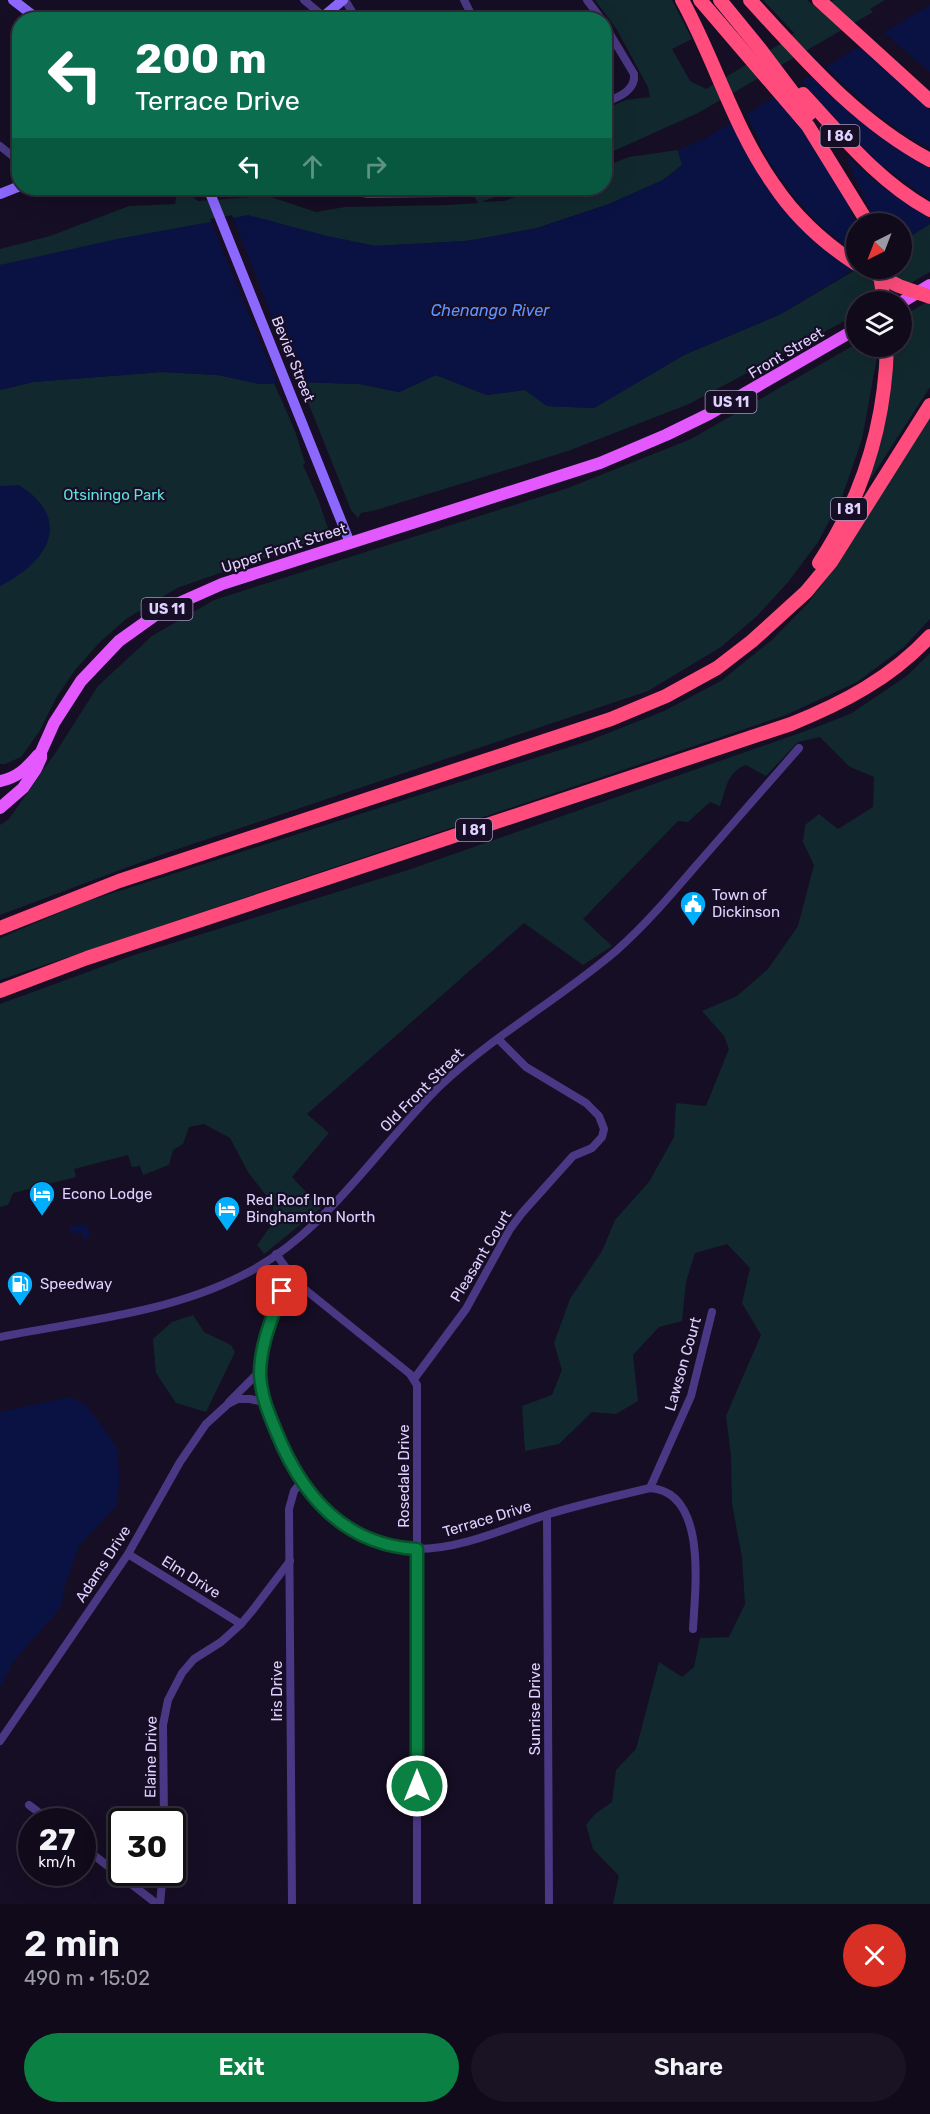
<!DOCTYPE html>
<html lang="en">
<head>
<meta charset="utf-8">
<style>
  body { margin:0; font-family:Rubik,sans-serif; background:#191324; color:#f1f3f6; height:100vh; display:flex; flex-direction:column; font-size:22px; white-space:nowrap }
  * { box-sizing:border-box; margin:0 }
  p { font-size:20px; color:#9c9aa3 }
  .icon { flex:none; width:33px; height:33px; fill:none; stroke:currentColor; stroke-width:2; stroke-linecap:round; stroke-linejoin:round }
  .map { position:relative; height:1904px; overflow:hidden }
  .drawer { display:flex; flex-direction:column; background:#100a1b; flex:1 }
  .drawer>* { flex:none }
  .hud { position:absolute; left:12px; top:12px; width:600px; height:183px; border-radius:24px; box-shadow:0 6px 24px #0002,0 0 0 2px #302b3a; background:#0b6e4f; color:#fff; overflow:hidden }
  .needle { width:39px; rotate:222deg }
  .tools { position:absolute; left:846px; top:213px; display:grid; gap:12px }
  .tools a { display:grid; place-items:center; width:66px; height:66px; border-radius:50%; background:#100a1b; box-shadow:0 6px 24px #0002,0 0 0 2px #302b3a; font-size:30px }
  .speed { position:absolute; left:18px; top:1808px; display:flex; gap:12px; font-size:30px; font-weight:700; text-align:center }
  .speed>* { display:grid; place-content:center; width:78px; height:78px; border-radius:50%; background:#100a1b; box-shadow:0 6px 24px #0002,0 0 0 2px #302b3a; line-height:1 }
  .speed small { font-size:15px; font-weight:400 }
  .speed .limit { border:3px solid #111; border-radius:9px; background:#fff; color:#111 }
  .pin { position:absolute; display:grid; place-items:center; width:51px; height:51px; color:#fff; margin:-26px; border-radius:12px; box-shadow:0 3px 9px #0006 }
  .me { position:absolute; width:66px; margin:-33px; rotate:0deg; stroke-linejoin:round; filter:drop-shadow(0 0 4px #0008) }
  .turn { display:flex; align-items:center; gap:21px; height:126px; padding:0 24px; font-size:27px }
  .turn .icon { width:78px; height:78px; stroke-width:2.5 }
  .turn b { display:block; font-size:42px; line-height:51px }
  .lanes { display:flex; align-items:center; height:57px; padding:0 24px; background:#0003; justify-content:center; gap:30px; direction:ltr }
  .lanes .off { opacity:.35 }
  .round { display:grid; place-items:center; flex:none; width:63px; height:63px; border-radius:32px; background:#191324 }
  .head { display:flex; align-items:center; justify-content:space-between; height:102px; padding:0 24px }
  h1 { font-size:36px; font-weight:600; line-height:45px }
  .action { display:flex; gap:12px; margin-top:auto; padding:12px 24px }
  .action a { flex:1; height:69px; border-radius:36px; background:#0b8043; color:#fff; font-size:24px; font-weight:600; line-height:69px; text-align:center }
  .action a+a { background:#191324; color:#f1f3f6 }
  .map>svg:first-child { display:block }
  .green { fill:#11292e }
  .water { fill:#091242 }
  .pier { fill:#160e24 }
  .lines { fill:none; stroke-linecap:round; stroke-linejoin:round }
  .street { stroke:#4b3884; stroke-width:8 }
  .secondary { stroke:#8c68ff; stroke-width:10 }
  .primary { stroke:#e458ff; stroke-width:12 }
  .highway { stroke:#ff4c7c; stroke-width:14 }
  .highway-bridge { stroke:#ff4c7c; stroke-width:14 }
  .route-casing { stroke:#07532c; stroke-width:15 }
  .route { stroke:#0b8043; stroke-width:10 }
  .labels { text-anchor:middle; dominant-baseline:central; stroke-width:4.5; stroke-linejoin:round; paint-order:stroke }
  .shield { fill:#160e24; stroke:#a396bd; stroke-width:1.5 }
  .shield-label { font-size:14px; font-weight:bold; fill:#e0d1ff }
  .street-label { font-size:15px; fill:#e0d1ff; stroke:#160e24 }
  .park-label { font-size:15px; fill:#5be1dc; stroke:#160e24 }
  .poi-label { font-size:15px; fill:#e0d1ff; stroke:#160e24; text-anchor:start }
  .water-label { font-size:16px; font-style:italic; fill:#5f93ff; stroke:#160e24 }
</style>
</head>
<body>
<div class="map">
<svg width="930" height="1904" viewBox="0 0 930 1904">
  <rect width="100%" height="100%" fill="#160e24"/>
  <g class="green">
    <path d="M595,0H672L692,39L672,49L690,81L706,89L782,43L794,33L763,0H807L819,10L834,0H885L870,9L873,12L698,113L605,155V109L626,100L650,97L648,87L617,30Z"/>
    <path d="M678,150L682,165L663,180L609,204L537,228L502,236L466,241L375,246L327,236L0,265V249L50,236L129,206L175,204L177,193L176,188H181L198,201L268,196L316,212L345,207L448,205L478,203L469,188H519L481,202L504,201L541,188H604L605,166L629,157Z"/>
    <path d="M930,224V272L879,301L856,302V315L689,404L568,451L376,510L361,513L358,518L351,510L300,382L360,384L399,392L436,375L487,395L525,390L547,406L594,408L684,355L781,314L857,269L902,268V241Z"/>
    <path d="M930,300V387L864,489C879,443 892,396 894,347L902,346V317Z"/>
    <path d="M856,344V346L876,347V363L862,439L842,497L818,542L789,581L757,616L721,647L648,691L163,854L0,915V825L9,819L56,752L98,686L152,636L214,600L568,488L691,439Z"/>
    <path d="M162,372L218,375L260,384L274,383L295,431L305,463L303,465L318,499L330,534L322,537L320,541H312L177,588L126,619L100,642L75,670L56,698L39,732L21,757L5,764H0V390L33,382Z"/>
    <path d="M930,416V619L904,647L857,682L786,715L0,980V938L85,902L588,741L664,711L721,681L773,639L809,602L834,568Z"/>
    <path d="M930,653V1904H613L619,1876L593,1849L586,1825L595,1814L612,1802L616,1770L636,1749L659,1662L682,1677L694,1667L700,1638L729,1637L745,1604L742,1557L732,1504L731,1455L726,1416L761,1335L742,1303L750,1268L727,1244L695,1253L686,1282L682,1321L659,1327L633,1355L638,1401L616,1414L592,1412L559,1444L525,1451L522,1406L552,1395L562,1370L554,1343L570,1299L602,1251L615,1220L649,1182L674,1137L676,1103L706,1106L729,1049L724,1036L702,1011L737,996L768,969L798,926L814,865L803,842L805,825L819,814L838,829L873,807L874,777L850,767L820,737L798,742L766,776L746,765C727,772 726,789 720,806L710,802L688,822L678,821L583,919L612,946L583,965L524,923L307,1114L329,1133L292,1177L321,1208L264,1254L257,1245L275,1220L272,1203L248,1172L230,1138L204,1124L189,1127L183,1144L173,1150L169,1165L143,1175L140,1166L132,1167L128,1155L74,1169L76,1177L13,1193L8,1205L0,1207V1004L134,955L408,870L817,727L852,713L908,675Z"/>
    <path d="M193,1315L204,1332L231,1345L235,1352L206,1412L176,1403L156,1373L153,1339L172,1322Z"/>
  </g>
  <g class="water">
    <path d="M930,5V224L902,241V224H856L857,268L781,314L684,355L594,408L547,406L525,390L487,395L436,375L399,392L360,384L300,382L260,384L218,375L162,372L33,382L0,390V265L117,239L248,215L327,236L375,246L466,241L537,228L609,204L663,180L682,165L678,150L704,139Z"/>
    <path d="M19,485C74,520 48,562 0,586V486Z"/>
    <path d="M87,1224L90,1237L83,1239L81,1232L71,1234L69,1227Z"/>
    <path d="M70,1397L86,1405L116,1446L120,1479L116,1506L79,1546L64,1589L61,1607L14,1661L0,1687V1412Z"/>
  </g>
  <g class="pier">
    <path d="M882,31L930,72V110L910,89L859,44Z"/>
    <path d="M824,65L873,112L912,139L930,148V165L810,73Z"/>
    <path d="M800,79L839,124L877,162L930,200V219L876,182L846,156L875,223L856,225L847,201L806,131L775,94Z"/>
    <path d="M745,111L769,162L793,196L815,220L844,245L856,252V268L859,271L821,245L731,119Z"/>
    <path d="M232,215L299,385L278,386L210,219Z"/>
  </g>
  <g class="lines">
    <g class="street">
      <path d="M304,0L323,16"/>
      <path d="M345,0L357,20"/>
      <path d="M464,0L474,20"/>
      <path d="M587,0L602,20"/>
      <path d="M604,24L634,74C636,91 618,97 604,103"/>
      <path d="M0,146L20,162"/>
      <path d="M355,188L363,193L368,194L453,193L459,191L463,188"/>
      <path d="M276,1254L297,1283L410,1374L417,1385V1904"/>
      <path d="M289,1275C277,1306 262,1336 260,1370C259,1391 267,1408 274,1427C299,1489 343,1550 417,1549C462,1549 506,1528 549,1514C582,1504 616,1496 650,1488C708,1492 695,1590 693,1629"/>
      <path d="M0,1337C81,1321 169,1313 243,1275C326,1234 377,1147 442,1084C496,1034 561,998 617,950C645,925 670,896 694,868C729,828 764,788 799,748"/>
      <path d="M414,1379L466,1309L510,1229L522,1213L573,1156L592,1148L602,1137L604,1129L599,1116L586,1103L526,1067L498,1039"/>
      <path d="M229,1402L260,1371"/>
      <path d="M650,1488L691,1396L712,1312"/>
      <path d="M547,1515L549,1904"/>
      <path d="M128,1554L241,1624"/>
      <path d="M0,1741L128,1554L180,1462L206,1424L228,1404L238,1399H250L264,1402"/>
      <path d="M29,1805L50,1821"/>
      <path d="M164,1821L163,1725L168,1700L182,1673L194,1659L221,1642L241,1624L252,1611L290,1561"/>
      <path d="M82,1846L157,1904"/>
      <path d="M160,1904L163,1872"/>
      <path d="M292,1904L289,1509L294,1491L302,1481"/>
    </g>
    <g class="secondary">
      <path d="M13,0L39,20"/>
      <path d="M319,20L343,0"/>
      <path d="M208,188L350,543"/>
      <path d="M0,194L20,186"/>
    </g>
    <g class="primary">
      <path d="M902,302L930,285"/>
      <path d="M0,781C17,778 27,768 38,755"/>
      <path d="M0,808L23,788L36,769L41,758V752L54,723L81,681L119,641L161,611L222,584L600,463L666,435L709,414L856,329"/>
    </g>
    <g class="highway">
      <path d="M682,0C715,60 734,129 774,185C796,218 824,243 856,264"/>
      <path d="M700,0L808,126L866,220"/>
      <path d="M720,0L760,49L809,114"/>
      <path d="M750,0C805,60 857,121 930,160"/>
      <path d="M819,0L930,101"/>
      <path d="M803,94C843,137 878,181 930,210"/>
      <path d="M879,268L884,302"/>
      <path d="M819,563C862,498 885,424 887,346"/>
      <path d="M0,928L119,881L611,719L666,696L717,668L752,641L806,592L831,562L930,405"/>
      <path d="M0,991L87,958L791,724C843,703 891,678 930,636"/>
    </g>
    <path class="highway-bridge" d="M864,268L899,286L930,297"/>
  </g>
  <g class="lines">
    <g class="route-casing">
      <path id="route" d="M282,1291C272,1318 260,1345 260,1374C261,1395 268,1412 276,1431C302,1496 344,1545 417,1549V1786"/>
    </g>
    <use href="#route" class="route"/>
  </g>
  <defs>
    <g id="civic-pin" transform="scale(1.35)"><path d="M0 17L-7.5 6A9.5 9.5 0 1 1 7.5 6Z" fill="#00aefc" stroke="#160e24"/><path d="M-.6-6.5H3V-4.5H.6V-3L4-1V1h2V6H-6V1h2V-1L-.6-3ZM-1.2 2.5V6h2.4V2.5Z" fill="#fff"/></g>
    <g id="hotel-pin" transform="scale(1.35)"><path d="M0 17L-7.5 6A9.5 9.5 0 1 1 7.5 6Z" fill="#00aefc" stroke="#160e24"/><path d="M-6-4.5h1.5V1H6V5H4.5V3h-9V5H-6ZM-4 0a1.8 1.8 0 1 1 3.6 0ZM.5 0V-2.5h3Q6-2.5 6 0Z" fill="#fff"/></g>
    <g id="fuel-pin" transform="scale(1.35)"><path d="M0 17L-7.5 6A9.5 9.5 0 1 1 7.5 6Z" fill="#00aefc" stroke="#160e24"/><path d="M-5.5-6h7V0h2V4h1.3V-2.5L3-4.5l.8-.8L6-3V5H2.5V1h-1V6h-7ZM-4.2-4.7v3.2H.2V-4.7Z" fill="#fff"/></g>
  </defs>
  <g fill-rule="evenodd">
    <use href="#civic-pin" x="693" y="904"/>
    <use href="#hotel-pin" x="42" y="1194"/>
    <use href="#hotel-pin" x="227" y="1209"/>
    <use href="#fuel-pin" x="20" y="1284"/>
  </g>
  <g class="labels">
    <g class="shield">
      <rect x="820.5" y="125" width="39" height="22" rx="4.5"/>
      <rect x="705.5" y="391" width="51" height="22" rx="4.5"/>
      <rect x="831" y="498" width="36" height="22" rx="4.5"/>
      <rect x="141.5" y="598" width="51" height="22" rx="4.5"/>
      <rect x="456" y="819" width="36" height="22" rx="4.5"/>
    </g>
    <g class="shield-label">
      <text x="840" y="136">I 86</text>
      <text x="731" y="402">US 11</text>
      <text x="849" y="509">I 81</text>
      <text x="167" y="609">US 11</text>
      <text x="474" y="830">I 81</text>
    </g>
    <g class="street-label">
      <text transform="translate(786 353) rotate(-31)">Front Street</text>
      <text transform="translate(293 359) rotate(68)">Bevier Street</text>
      <text transform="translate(284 548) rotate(-18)">Upper Front Street</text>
      <text transform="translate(422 1090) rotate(-45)">Old Front Street</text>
      <text transform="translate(481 1256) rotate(-59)">Pleasant Court</text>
      <text transform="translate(683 1364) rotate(-74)">Lawson Court</text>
      <text transform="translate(404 1476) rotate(-90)">Rosedale Drive</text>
      <text transform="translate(487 1519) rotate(-17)">Terrace Drive</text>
      <text transform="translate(103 1564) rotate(-57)">Adams Drive</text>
      <text transform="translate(191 1577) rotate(32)">Elm Drive</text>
      <text transform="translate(277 1691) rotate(-90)">Iris Drive</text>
      <text transform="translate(535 1709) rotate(-90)">Sunrise Drive</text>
      <text transform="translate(151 1757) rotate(-89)">Elaine Drive</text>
    </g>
    <g class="park-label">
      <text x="114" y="495">Otsiningo Park</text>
    </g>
    <g class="poi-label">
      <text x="712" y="895">Town of<tspan x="712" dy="17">Dickinson</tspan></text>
      <text x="62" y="1194">Econo Lodge</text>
      <text x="246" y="1200">Red Roof Inn<tspan x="246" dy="17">Binghamton North</tspan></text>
      <text x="40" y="1284">Speedway</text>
    </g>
    <g class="water-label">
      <text x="490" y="310">Chenango River</text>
    </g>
  </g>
</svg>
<div class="tools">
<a><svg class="needle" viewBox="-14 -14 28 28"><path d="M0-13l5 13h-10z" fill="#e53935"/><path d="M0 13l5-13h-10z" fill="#9c9aa3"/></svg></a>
<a><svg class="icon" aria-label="layers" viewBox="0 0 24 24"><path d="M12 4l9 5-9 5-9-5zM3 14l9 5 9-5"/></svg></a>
</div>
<div class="speed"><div>27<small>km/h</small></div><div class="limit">30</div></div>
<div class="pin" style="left:282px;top:1291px;background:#d93025"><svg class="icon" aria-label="arrive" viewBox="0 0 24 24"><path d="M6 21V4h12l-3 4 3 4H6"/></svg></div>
<svg class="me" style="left:417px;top:1786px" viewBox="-20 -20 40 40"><circle r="17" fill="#0b8043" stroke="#fff" stroke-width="3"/><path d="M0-11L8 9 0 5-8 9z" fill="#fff"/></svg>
<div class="hud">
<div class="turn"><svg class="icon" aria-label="left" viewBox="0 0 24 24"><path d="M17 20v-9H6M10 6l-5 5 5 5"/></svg><div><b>200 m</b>Terrace Drive</div></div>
<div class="lanes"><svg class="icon" aria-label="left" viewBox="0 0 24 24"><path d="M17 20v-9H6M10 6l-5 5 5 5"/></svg><svg class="icon off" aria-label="ahead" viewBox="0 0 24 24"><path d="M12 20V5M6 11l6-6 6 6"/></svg><svg class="icon off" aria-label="right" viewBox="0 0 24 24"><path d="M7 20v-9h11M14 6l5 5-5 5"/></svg></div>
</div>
</div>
<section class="drawer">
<div class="head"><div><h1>2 min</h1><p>490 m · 15:02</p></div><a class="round" style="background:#d93025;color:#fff"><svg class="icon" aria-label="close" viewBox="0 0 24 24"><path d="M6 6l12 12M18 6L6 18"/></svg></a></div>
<div class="action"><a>Exit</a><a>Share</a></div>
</section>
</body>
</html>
